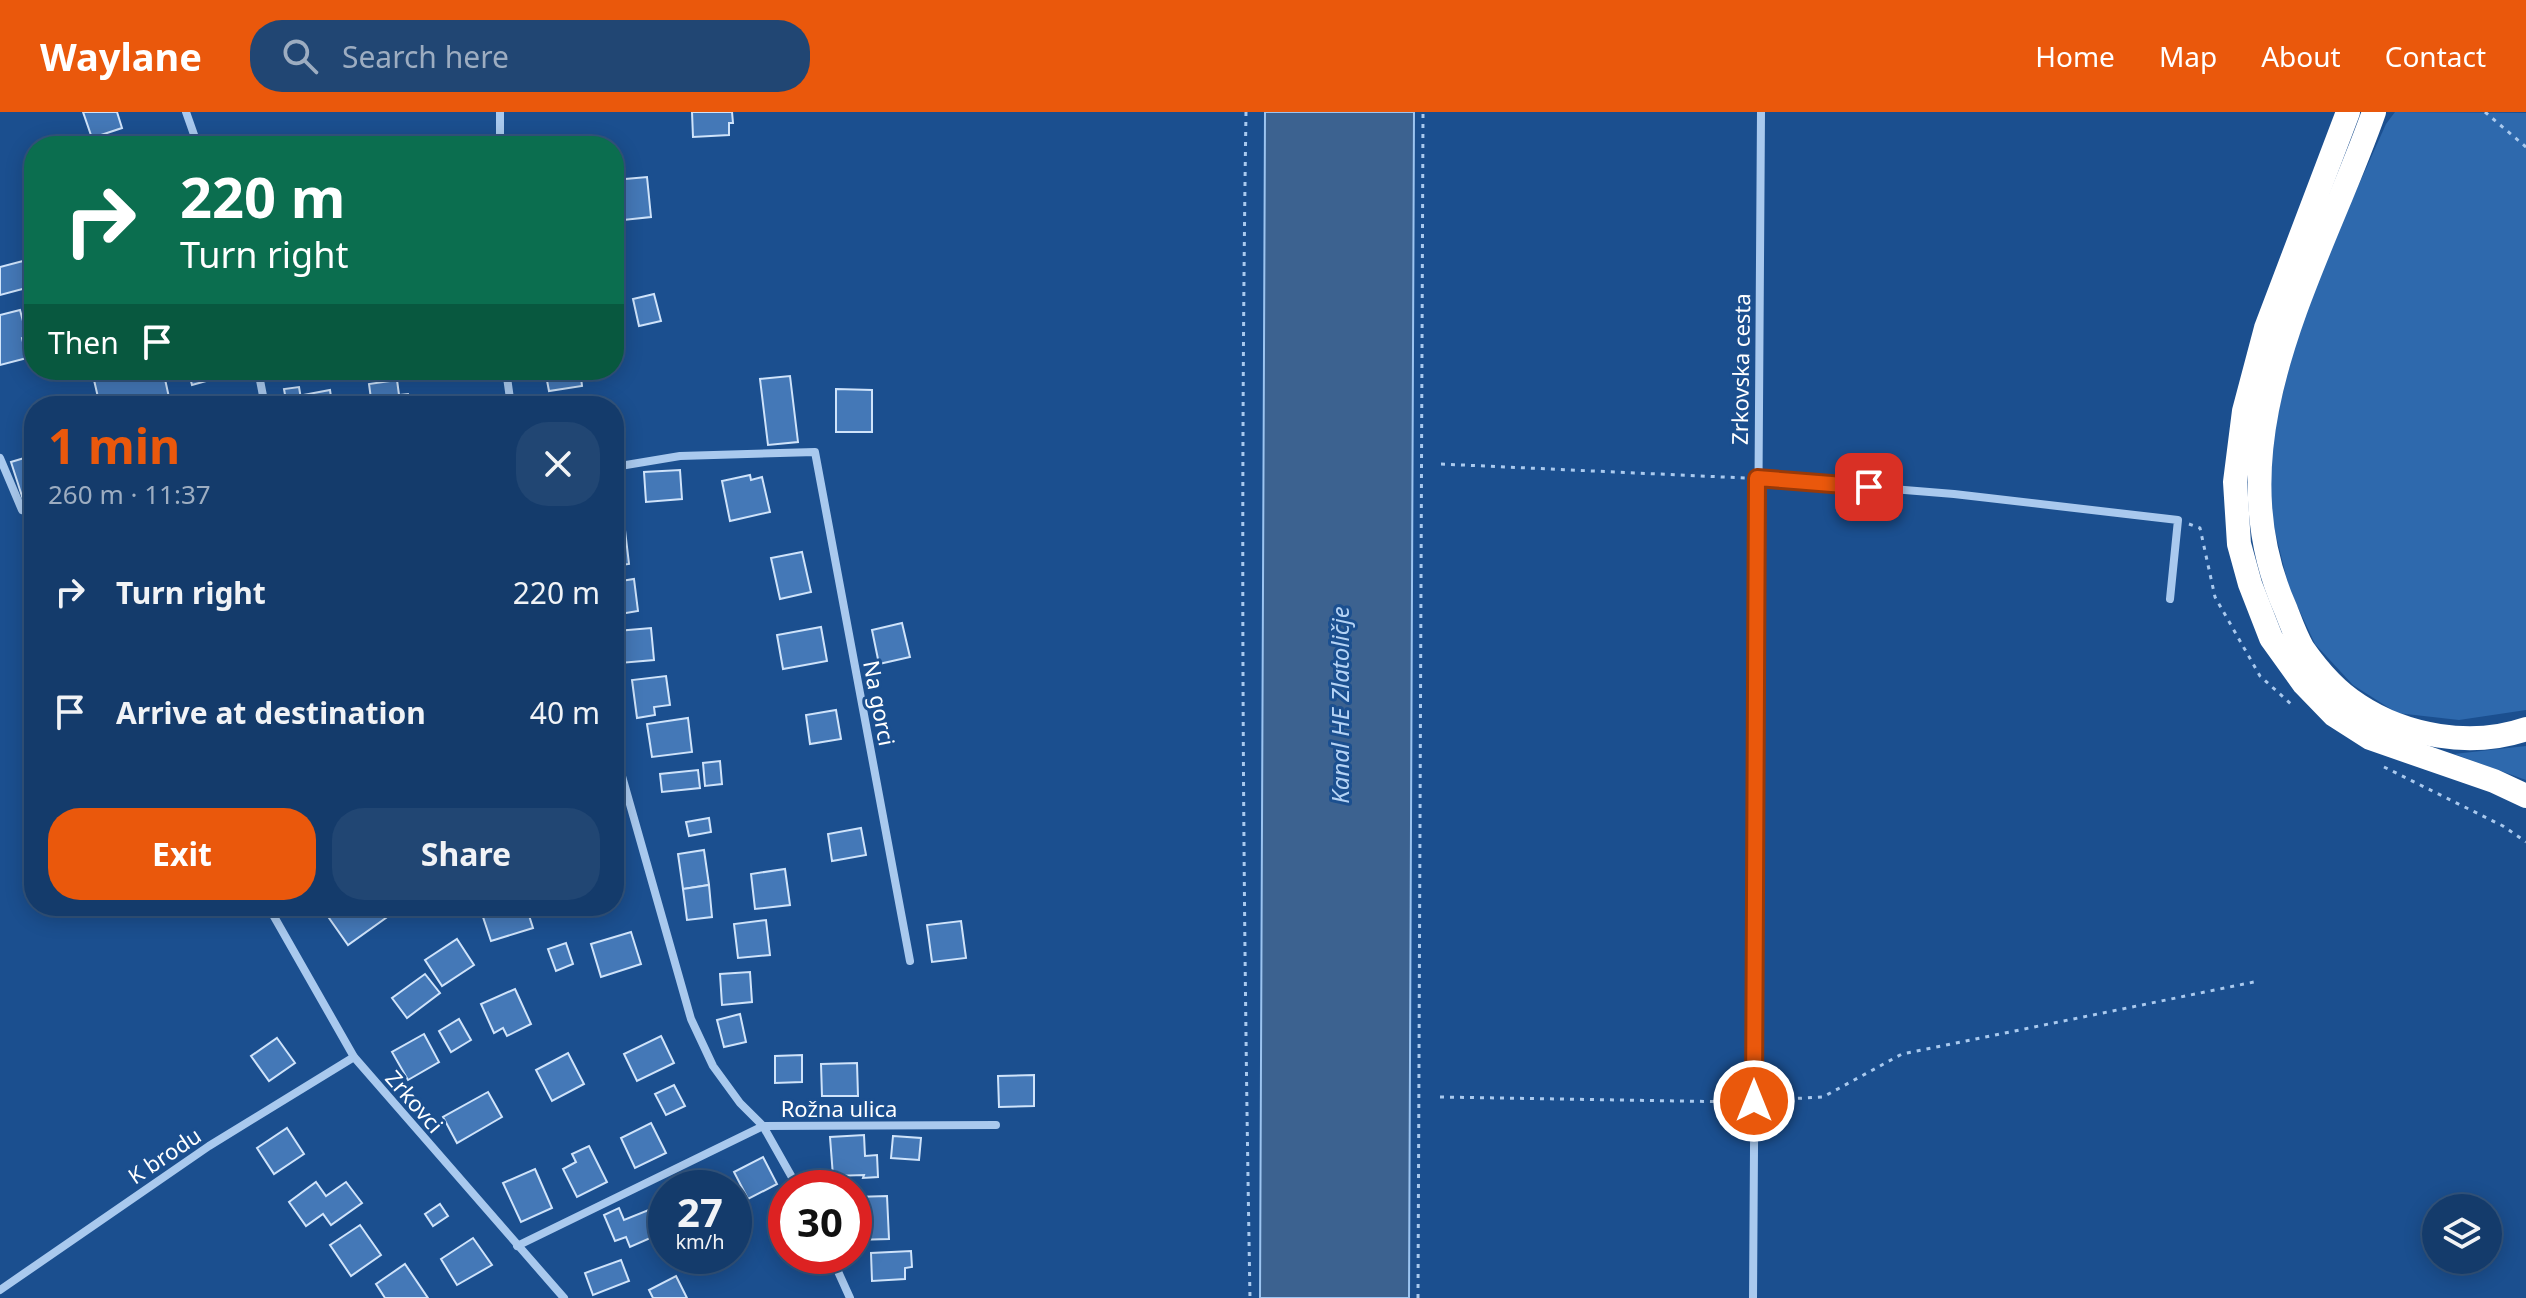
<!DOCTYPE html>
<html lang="en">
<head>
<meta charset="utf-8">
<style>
  body { margin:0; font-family:"Noto Sans",sans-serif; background:#214673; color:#f1f3f6; height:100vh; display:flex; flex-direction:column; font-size:30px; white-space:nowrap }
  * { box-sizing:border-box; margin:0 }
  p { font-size:26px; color:#9dadc1 }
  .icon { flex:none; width:44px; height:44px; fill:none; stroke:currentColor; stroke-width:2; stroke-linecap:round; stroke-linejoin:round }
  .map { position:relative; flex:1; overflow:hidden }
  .side { position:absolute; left:24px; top:284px; width:600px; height:520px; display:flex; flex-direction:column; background:#143b6b; border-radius:32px; box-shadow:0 4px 20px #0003,0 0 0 2px #33557e }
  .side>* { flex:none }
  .banner { position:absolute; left:24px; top:24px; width:600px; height:244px; border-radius:32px; box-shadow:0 4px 20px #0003,0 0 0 2px #33557e; background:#0b6e4f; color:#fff; overflow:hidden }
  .fabs { position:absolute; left:2422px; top:1082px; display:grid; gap:16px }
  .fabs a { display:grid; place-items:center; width:80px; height:80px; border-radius:50%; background:#143b6b; box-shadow:0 4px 20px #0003,0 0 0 2px #33557e; font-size:40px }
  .speed { position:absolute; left:648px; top:1058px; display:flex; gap:16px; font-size:40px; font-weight:700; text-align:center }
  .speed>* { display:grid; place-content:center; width:104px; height:104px; border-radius:50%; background:#143b6b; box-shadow:0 4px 20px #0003,0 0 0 2px #33557e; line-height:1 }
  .speed small { font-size:20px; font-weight:400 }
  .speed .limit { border:12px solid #d22; background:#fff; color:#111 }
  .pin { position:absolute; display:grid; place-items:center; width:68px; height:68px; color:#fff; margin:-34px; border-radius:16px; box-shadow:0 4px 12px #0006 }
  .me { position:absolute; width:88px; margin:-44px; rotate:0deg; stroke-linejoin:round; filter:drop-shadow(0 0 6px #0008) }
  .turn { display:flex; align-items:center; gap:28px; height:168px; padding:0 24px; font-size:36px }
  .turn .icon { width:104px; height:104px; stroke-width:2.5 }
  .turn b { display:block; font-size:56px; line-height:68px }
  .then { display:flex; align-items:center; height:76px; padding:0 24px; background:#0003; gap:16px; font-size:30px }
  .round { display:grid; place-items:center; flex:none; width:84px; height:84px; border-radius:32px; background:#214673 }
  .head { display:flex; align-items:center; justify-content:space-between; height:136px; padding:0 24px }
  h1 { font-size:48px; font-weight:700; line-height:60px; color:#ea580c }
  .action { display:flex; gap:16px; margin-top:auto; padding:16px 24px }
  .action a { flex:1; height:92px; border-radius:32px; background:#ea580c; color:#fff; font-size:32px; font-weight:700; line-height:92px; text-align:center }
  .action a+a { background:#214673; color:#f1f3f6 }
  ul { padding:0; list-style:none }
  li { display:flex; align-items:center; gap:24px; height:120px; padding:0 24px }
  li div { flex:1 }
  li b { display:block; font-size:30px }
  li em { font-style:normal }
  header { display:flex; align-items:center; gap:48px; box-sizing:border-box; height:112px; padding:0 40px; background:#ea580c; color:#fff }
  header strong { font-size:38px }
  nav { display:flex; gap:44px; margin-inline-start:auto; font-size:28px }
  .search { width:560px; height:72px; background:#214673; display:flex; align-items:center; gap:20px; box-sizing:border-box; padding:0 28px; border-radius:32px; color:#9dadc1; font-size:30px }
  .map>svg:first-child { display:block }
  .green { fill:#2e69ad }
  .water { fill:#3c6290; stroke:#9cc4f0; stroke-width:2 }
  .building { fill:#4478b7; stroke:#cfe3fa; stroke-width:2 }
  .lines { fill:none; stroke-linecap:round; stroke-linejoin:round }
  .path { stroke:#a9c9ee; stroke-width:3; stroke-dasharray:4 6; stroke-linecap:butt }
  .minor { stroke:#a9c9ee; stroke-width:8 }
  .motorway { stroke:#fff; stroke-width:24 }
  .route-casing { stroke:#983908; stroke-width:20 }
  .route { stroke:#ea580c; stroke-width:14 }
  .labels { text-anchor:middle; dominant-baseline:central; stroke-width:6; stroke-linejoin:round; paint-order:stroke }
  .street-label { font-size:22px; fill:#fff; stroke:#1b4f8f }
  .water-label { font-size:24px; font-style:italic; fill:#b5d3f5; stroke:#1b4f8f }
</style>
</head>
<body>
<header>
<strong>Waylane</strong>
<div class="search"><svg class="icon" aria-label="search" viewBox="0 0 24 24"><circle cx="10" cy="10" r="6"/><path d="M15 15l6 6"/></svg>Search here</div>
<nav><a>Home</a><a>Map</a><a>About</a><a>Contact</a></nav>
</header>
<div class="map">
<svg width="2526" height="1186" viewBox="0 0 2526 1186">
  <rect width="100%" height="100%" fill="#1b4f8f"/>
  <g class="green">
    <path d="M2395,0L2526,1V598L2459,608L2397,601L2353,573L2315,532L2289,476L2271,403L2269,338L2304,195L2386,12Z"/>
    <path d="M2526,634V668L2454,642Z"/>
  </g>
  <path class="water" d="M1265,0H1414L1409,1186H1260Z"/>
  <g class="building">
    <path d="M83,0H117L122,16L92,26Z"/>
    <path d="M692,0H732L733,11H729V23L693,25Z"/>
    <path d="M647,65L651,105L614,109V68Z"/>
    <path d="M23,149L30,175L0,183V155Z"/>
    <path d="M654,182L661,209L639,214L633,187Z"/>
    <path d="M20,198L27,224L22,226L27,246L0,253V203Z"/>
    <path d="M135,258H163L170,290L154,294H100L94,268Z"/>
    <path d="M188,258H230L231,262L192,273Z"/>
    <path d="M360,258H377L378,265L361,267Z"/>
    <path d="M545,258H580L582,274L549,279Z"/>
    <path d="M790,264L798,330L768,333L760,267Z"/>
    <path d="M397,268L399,283L408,282L410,294H372L369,272Z"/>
    <path d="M299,275L302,293L287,294L284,277Z"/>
    <path d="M836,277L872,278V320H836Z"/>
    <path d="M330,278L332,292L343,291L344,294H305L303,283Z"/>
    <path d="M34,343V405L29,406L11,350Z"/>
    <path d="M680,358L682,387L646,390L644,360Z"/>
    <path d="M750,363L751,368L762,365L770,400L730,409L722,369Z"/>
    <path d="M625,418L629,452L614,454V419Z"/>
    <path d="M802,440L811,480L780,487L771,446Z"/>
    <path d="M634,467L638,499L614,503V470Z"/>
    <path d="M902,511L910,545L879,552L872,518Z"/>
    <path d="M821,515L827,549L783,557L777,523Z"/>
    <path d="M651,516L654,548L620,551L617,519Z"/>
    <path d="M666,564L670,593L654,595L655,603L637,606L632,568Z"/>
    <path d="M836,598L841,627L810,632L806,603Z"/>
    <path d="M688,606L692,640L652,645L647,612Z"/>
    <path d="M720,649L722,672L705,674L703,651Z"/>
    <path d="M698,658L700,676L662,680L660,662Z"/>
    <path d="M709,706L711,720L689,724L686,710Z"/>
    <path d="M861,716L866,743L832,749L828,722Z"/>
    <path d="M704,738L709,773L683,777L678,742Z"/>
    <path d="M785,757L790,793L755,797L751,762Z"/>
    <path d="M709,773L712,805L687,808L683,777Z"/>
    <path d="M346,794H384L390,803L348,833L329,806Z"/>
    <path d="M492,794H526L533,816L491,829L481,799Z"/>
    <path d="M766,808L770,843L738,846L734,812Z"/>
    <path d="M961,809L966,846L932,850L927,813Z"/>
    <path d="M631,820L641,852L601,865L591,832Z"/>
    <path d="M457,827L474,853L442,874L425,848Z"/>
    <path d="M566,831L573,852L556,859L548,837Z"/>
    <path d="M750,860L752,890L722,893L720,862Z"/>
    <path d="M425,862L440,881L407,906L392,886Z"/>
    <path d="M515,877L531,912L507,924L503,916L494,921L481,892Z"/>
    <path d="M740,902L746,930L724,935L717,908Z"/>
    <path d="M459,907L471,928L451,940L439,919Z"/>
    <path d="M424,922L439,950L408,968L392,940Z"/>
    <path d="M661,924L674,951L637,969L624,942Z"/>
    <path d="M277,926L295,951L269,969L251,944Z"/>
    <path d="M568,941L584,972L552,989L536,958Z"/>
    <path d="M802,943V970L775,971V944Z"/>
    <path d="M857,951L858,984H822L821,952Z"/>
    <path d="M1034,963V994L999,995L998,964Z"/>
    <path d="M674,973L685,994L666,1003L655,982Z"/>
    <path d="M488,980L502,1005L457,1031L443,1005Z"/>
    <path d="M651,1011L666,1041L635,1056L621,1026Z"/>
    <path d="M287,1016L304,1042L274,1062L257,1036Z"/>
    <path d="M864,1023L865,1044L877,1043L878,1065L863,1066L864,1063L833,1064L830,1025Z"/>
    <path d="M893,1024L921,1026L919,1048L891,1046Z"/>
    <path d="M589,1034L607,1070L577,1085L563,1057L576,1050L572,1042Z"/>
    <path d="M763,1045L777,1072L748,1087L734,1060Z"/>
    <path d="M535,1057L552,1096L521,1110L503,1071Z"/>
    <path d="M316,1070L326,1084L346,1070L362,1091L331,1113L323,1102L306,1114L289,1090Z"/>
    <path d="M887,1084L889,1127L854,1128V1085Z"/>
    <path d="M440,1092L448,1104L433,1114L425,1102Z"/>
    <path d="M656,1095L661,1106L650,1111L655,1124L630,1135L626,1125L615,1129L604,1103L619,1096L624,1108Z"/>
    <path d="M360,1113L381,1143L351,1164L330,1133Z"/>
    <path d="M473,1126L492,1153L457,1173L441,1147Z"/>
    <path d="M911,1139L912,1155L905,1156V1167L872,1169L871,1141Z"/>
    <path d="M621,1148L629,1169L593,1183L585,1161Z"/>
    <path d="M405,1152L428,1186H385L376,1172Z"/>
    <path d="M676,1164L687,1186H653L649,1178Z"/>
  </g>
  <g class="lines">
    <g class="path">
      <path d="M1246,0C1240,395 1243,791 1250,1186"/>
      <path d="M2485,0L2526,35"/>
      <path d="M1441,352L1745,366"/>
      <path d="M2189,412L2200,416L2215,485L2260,564L2292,593"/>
      <path d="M2384,655L2503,714L2526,730"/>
      <path d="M1440,985L1740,990"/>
      <path d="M1768,988L1823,985L1902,942L2254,870"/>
      <path d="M1418,1186L1423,0"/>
    </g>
    <g class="minor">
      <path d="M186,0L198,34"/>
      <path d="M500,34V0"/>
      <path d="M258,258L265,294"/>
      <path d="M506,258L511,294"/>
      <path d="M0,346L22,398"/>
      <path d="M614,355L680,344L815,340L910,849"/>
      <path d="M1757,366L1954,382L2178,408L2170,487"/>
      <path d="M614,636L691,907L713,954L740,991L763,1014L798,1076"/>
      <path d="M268,794L354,945L564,1186"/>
      <path d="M517,1134L763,1014L996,1013"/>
      <path d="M831,1144L850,1186"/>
      <path d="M0,1178L209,1034L354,945"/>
      <path d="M1753,1186L1761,0"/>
    </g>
    <g class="motorway">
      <path d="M2348,0L2266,216L2244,299L2235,370L2239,432L2250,472L2271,526L2304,572L2334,603L2370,626L2494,669L2526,684"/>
      <path d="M2374,0C2318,159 2209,327 2286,498C2291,511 2296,525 2303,537C2317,557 2337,580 2358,593C2405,624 2471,636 2526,617"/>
    </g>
  </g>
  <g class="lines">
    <g class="route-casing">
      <path id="route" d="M1754,989L1757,366L1869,375"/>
    </g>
    <use href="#route" class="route"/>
  </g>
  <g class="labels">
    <g class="street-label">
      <text transform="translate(1740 257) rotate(-89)">Zrkovska cesta</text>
      <text transform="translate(880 591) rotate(79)">Na gorci</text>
      <text transform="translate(415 989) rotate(49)">Zrkovci</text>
      <text x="839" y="996">Rožna ulica</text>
      <text transform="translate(164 1043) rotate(-34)">K brodu</text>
    </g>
    <g class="water-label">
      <text transform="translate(1339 593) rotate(-90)">Kanal HE Zlatoličje</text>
    </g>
  </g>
</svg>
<div class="fabs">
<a><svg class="icon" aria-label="layers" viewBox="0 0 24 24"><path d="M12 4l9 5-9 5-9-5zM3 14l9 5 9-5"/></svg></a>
</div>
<div class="speed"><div>27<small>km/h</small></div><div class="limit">30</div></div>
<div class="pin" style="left:1869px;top:375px;background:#d93025"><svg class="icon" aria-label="arrive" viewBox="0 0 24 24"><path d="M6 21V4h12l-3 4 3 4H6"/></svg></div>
<svg class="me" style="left:1754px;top:989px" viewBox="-20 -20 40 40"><circle r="17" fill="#ea580c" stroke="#fff" stroke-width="3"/><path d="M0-11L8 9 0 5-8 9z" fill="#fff"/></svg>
<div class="banner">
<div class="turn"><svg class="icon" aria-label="right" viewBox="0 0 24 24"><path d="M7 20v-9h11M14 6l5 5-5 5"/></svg><div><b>220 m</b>Turn right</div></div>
<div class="then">Then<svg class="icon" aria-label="arrive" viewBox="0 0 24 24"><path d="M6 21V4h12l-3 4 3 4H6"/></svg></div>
</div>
<section class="side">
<div class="head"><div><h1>1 min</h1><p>260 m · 11:37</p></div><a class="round"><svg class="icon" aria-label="close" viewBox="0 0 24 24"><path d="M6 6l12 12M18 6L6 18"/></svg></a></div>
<ul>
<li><svg class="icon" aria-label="right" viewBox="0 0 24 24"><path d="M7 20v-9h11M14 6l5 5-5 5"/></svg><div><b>Turn right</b></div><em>220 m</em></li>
<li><svg class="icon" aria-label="arrive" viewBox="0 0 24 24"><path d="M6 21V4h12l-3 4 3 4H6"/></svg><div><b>Arrive at destination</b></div><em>40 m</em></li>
</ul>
<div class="action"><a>Exit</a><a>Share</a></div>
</section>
</div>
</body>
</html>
